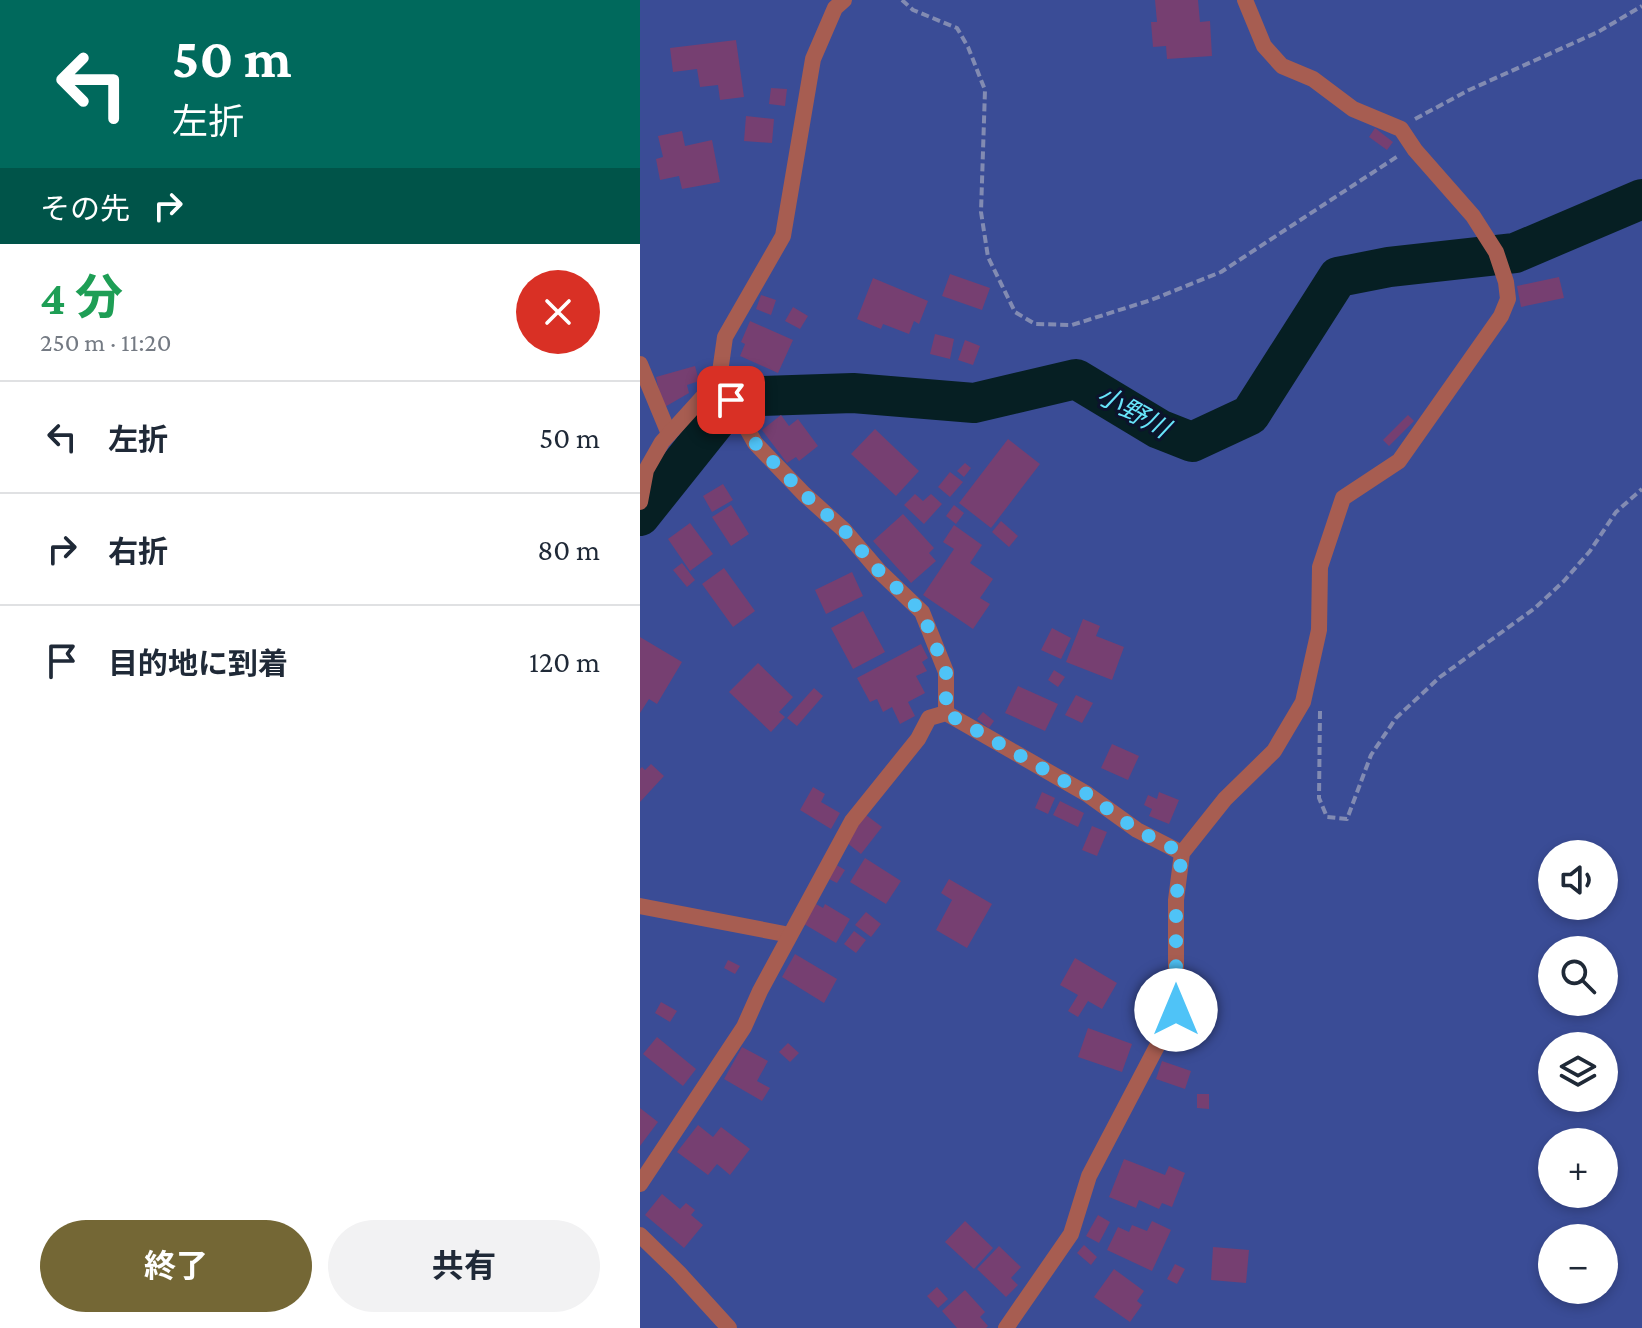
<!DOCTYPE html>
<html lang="ja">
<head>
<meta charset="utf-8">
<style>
  body { margin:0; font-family:"Crimson Pro","Noto Sans JP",serif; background:#f2f2f3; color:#1f2937; height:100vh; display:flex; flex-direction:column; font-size:30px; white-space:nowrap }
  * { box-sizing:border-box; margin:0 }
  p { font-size:26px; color:#747a83 }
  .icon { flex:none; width:44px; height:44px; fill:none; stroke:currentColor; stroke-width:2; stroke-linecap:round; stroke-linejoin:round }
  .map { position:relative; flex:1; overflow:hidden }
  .side { display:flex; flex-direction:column; background:#fff; width:640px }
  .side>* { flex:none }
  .banner { background:#00695c; color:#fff; overflow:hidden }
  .fabs { position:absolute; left:898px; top:840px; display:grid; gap:16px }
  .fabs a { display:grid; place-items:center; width:80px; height:80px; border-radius:50%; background:#fff; box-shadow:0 4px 12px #0003; font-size:40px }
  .pin { position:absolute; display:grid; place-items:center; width:68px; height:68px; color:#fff; margin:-34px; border-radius:16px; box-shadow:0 4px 12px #0006 }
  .me { position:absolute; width:88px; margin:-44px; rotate:0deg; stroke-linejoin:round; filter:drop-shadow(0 0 6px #0008) }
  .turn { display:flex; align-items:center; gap:28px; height:168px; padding:0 40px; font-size:36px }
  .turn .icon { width:104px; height:104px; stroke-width:2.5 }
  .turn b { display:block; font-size:56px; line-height:68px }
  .then { display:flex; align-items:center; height:76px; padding:0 40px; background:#0003; gap:16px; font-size:30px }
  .round { display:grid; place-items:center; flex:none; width:84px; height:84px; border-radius:42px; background:#f2f2f3 }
  .headline { display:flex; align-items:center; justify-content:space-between; height:136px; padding:0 40px }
  h1 { font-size:48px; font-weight:700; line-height:60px; color:#1e9e55 }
  .button { display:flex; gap:16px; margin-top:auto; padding:16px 40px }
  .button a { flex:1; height:92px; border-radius:48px; background:#746735; color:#fff; font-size:32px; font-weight:700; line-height:92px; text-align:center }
  .button a+a { background:#f2f2f3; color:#1f2937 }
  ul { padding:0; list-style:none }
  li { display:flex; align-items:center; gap:24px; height:112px; padding:0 40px; border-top:2px solid #e0e1e3 }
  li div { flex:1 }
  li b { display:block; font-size:30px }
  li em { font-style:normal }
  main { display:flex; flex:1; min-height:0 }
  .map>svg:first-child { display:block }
  .green { fill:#3a4c96; fill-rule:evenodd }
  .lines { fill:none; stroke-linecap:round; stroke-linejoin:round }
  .river { stroke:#061f23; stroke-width:40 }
  .building { fill:#763f71 }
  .path { stroke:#828bb2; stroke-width:4; stroke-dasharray:8 4; stroke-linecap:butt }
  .street { stroke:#a75d51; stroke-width:16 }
  .route { stroke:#4fc3f7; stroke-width:14; stroke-dasharray:0 25.2 }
  .labels { text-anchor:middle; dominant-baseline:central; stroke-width:6; stroke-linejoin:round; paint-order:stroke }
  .water-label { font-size:26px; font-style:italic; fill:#68e5fa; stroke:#0c132c }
</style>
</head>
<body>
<main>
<section class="side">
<div class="banner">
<div class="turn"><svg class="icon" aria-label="left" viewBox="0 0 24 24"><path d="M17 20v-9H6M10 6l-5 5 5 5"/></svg><div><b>50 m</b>左折</div></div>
<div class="then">その先<svg class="icon" aria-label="right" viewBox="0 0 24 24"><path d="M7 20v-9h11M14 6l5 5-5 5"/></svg></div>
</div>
<div class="headline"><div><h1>4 分</h1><p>250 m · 11:20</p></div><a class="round" style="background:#d93025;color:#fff"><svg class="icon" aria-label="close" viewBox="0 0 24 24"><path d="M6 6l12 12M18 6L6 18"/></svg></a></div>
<ul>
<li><svg class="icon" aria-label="left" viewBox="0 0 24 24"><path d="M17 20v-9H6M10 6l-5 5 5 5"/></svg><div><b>左折</b></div><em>50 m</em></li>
<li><svg class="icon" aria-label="right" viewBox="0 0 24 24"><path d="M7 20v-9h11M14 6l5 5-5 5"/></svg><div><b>右折</b></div><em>80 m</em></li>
<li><svg class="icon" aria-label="arrive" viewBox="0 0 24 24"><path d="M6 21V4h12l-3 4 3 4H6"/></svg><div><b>目的地に到着</b></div><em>120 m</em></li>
</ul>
<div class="button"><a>終了</a><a>共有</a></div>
</section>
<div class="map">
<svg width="1002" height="1328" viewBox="0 0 1002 1328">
  <rect width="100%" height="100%" fill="#1a265f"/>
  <path class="green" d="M0,0H1002V1328H0ZM912,854H964V906H912ZM912,950H964V1002H912ZM912,1046H964V1098H912ZM912,1142H964V1194H912ZM912,1238H964V1290H912Z"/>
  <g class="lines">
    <path class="river" d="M0,516L95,397L213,393L334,403L436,379L519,429L552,442L610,415L698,277L749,267L875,253L1002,199"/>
  </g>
  <g class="building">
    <path d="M515,0H558L560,22L570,21L572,56L527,59L526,46L513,47L511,22H517Z"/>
    <path d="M96,40L104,97L80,100L78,85L60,87L57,69L33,72L30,48Z"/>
    <path d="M131,88L147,89L145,106L129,104Z"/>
    <path d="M106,116L134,119L132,143L104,141Z"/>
    <path d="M735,128L753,142L747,150L729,137Z"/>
    <path d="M42,131L45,146L72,140L80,182L42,189L39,176L20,180L16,159L23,157L18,136Z"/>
    <path d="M310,274L350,288L342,310L302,296Z"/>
    <path d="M919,277L924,298L881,307L877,286Z"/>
    <path d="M233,278L288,301L279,324L274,321L269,334L243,324L241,329L217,319Z"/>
    <path d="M121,295L136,300L131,315L116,309Z"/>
    <path d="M153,307L168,316L160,329L145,321Z"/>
    <path d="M110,321L153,340L138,373L100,356L105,344L101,342Z"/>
    <path d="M295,334L314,339L310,359L290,354Z"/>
    <path d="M325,340L340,346L333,365L318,360Z"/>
    <path d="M55,366L59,381L47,385L49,393L23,408L16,377Z"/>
    <path d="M141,415L149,426L158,419L178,446L159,461L156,457L147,463L122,430Z"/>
    <path d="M768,415L774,421L749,446L743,440Z"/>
    <path d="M235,429L279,471L256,496L211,454Z"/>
    <path d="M368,439L400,464L351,528L319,503Z"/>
    <path d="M325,463L331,468L324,477L317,471Z"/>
    <path d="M310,472L323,482L310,497L298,487Z"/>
    <path d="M83,484L93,500L72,512L63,496Z"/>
    <path d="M275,494L283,501L291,494L302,504L284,524L264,505Z"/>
    <path d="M91,505L109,534L91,546L72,517Z"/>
    <path d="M314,505L324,513L316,524L306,516Z"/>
    <path d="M263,514L294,548L289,553L296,561L271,583L233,541Z"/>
    <path d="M361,521L378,536L369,547L352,532Z"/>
    <path d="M50,523L73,554L50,571L28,539Z"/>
    <path d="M314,525L342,545L330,563L353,579L340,598L350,604L333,629L283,595L314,549L303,542Z"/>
    <path d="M42,563L55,580L47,587L33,570Z"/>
    <path d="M84,568L115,611L93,627L62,584Z"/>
    <path d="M212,572L223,596L186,614L175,590Z"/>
    <path d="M223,611L245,652L213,669L191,628Z"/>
    <path d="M443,619L460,626L456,636L484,647L472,680L426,662Z"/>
    <path d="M412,628L431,638L421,659L401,650Z"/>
    <path d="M0,637L42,662L17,704L9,699L0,713Z"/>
    <path d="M281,644L288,658L282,662L287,671L276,676L285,693L268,702L275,716L260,724L252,707L243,712L237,699L230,702L217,678Z"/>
    <path d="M118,663L153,697L139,712L145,717L131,732L89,692Z"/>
    <path d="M414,670L425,677L418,687L408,680Z"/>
    <path d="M378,686L418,704L405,731L365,713Z"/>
    <path d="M174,688L183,696L157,726L147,718Z"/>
    <path d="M436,695L453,703L442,723L425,715Z"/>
    <path d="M343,712L354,721L349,728L337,719Z"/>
    <path d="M472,744L499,756L488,780L461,768Z"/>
    <path d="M11,764L24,776L0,802V769L2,767L5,770Z"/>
    <path d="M173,787L185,794L181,802L200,813L191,829L160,810Z"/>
    <path d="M402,792L415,798L408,814L395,808Z"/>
    <path d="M519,792L539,800L529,824L509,816L512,809L504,805L508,795L517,799Z"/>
    <path d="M420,801L444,813L438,827L413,815Z"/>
    <path d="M226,815L242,827L221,854L206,842Z"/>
    <path d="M452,826L467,832L457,856L442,850Z"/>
    <path d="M225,858L261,881L246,904L210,882Z"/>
    <path d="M195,864L205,870L197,883L187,878Z"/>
    <path d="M309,879L352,904L327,948L296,930L312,900L301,893Z"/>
    <path d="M176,904L183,908L185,904L210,919L196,943L164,924Z"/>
    <path d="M226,912L241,924L231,937L215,925Z"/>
    <path d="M214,931L226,940L216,953L204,944Z"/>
    <path d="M155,954L197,979L184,1003L142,977Z"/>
    <path d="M435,958L477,983L462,1009L448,1001L438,1017L428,1011L438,995L420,985Z"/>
    <path d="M88,960L100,966L95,974L84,968Z"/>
    <path d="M21,1002L37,1011L30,1022L15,1013Z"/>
    <path d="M448,1028L492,1044L482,1072L438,1057Z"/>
    <path d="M17,1037L56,1069L43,1086L3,1054Z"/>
    <path d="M148,1043L159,1053L150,1062L139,1052Z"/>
    <path d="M102,1047L128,1061L117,1081L130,1088L122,1101L84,1079Z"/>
    <path d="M522,1061L551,1071L545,1089L516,1079Z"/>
    <path d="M557,1094H569V1109L557,1108Z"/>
    <path d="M0,1108L18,1122L0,1146Z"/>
    <path d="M58,1125L73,1137L81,1127L110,1149L90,1175L77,1164L68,1175L37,1152Z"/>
    <path d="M484,1159L525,1175L529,1166L545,1173L532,1207L522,1203L519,1209L499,1200L496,1208L469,1197Z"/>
    <path d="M22,1194L40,1209L46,1203L55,1210L51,1215L63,1225L44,1248L5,1215Z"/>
    <path d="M458,1215L470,1222L459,1243L446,1236Z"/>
    <path d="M325,1221L353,1248L334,1269L305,1242Z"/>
    <path d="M512,1221L531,1230L512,1271L467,1250L478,1227L489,1232L492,1225L507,1231Z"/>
    <path d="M444,1245L457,1257L451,1265L437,1253Z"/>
    <path d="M359,1246L381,1267L371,1278L378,1285L366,1297L337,1269Z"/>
    <path d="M573,1247L609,1250L606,1283L571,1280Z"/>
    <path d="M535,1264L545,1269L537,1284L527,1279Z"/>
    <path d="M474,1269L504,1291L497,1301L502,1305L490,1322L454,1297Z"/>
    <path d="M297,1287L308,1299L298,1308L287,1296Z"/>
    <path d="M325,1290L345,1312L340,1317L348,1326L346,1328H317L302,1311Z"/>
  </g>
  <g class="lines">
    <g class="path">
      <path d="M262,0L273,10L317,28L328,47L345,90L341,212L348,257L375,312L395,324L432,325L511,300L581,272L758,156"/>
      <path d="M775,119L829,90L958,32L1002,6"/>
      <path d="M680,711L679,798L687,817L707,819L731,755L756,718L800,677L895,608L924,581L950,551L976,512L1002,489"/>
    </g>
    <g class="street">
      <path d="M0,364L29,434"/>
      <path d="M79,379L115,443L164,494L204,530L239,571L282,612L306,672V713"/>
      <path d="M0,502L6,470L22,442L79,379L85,337L143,236L173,59L195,8L204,0"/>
      <path d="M0,906L150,935"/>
      <path d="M0,1184L104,1027L120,991L212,821L278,739L289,718L306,713L447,794L497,830L542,853"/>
      <path d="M0,1235L39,1273L89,1328"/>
      <path d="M366,1328L431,1234L449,1176L536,1010V900L542,853L585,799L634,751L663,702L679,630L680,567L703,498L759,461L861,316L868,299L866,282L856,252L833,216L775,150L761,129L713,109L673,79L642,66L624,46L605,0"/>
    </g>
  </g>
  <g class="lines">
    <path class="route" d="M91,400L115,443L164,494L204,530L239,571L282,612L306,672V713L447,794L497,830L542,853L536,900V1010"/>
  </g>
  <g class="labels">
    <g class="water-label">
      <text transform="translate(493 412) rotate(29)">小野川</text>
    </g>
  </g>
</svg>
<div class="fabs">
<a><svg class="icon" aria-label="sound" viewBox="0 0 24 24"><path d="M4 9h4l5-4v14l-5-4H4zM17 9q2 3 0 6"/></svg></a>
<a><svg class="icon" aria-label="search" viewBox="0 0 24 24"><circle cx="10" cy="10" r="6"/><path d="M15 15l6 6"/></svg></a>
<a><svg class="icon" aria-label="layers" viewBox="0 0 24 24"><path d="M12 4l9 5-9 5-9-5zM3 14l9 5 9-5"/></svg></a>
<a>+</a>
<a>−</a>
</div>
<div class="pin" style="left:91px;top:400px;background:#d93025"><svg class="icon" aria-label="arrive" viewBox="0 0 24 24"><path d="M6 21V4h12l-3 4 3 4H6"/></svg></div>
<svg class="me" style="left:536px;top:1010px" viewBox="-20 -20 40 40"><circle r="19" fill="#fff"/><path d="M0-13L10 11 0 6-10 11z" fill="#4fc3f7"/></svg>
</div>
</main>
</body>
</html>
